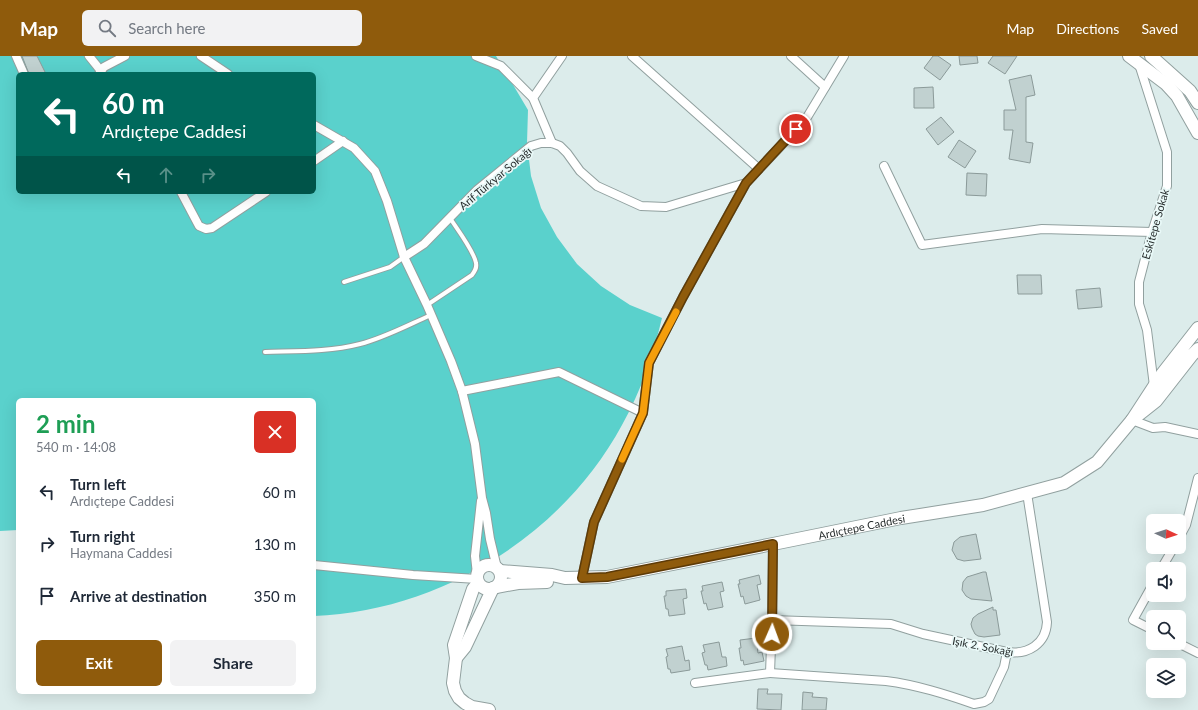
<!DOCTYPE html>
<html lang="en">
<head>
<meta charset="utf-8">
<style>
  body { margin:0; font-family:Lato,sans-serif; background:#f2f2f3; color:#1f2937; height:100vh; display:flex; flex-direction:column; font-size:15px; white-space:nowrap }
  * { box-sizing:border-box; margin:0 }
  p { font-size:13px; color:#747a83 }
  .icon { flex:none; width:22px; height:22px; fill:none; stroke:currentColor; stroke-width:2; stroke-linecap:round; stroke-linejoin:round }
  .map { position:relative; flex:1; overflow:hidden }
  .drawer { position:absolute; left:16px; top:342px; width:300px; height:296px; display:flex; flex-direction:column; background:#fff; border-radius:6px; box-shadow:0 4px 16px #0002 }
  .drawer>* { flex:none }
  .guide { position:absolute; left:16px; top:16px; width:300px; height:122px; border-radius:6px; box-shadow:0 4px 16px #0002; background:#00695c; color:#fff; overflow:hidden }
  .needle { width:26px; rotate:93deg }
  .tools { position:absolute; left:1146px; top:458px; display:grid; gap:8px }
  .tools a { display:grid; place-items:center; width:40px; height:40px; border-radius:6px; background:#fff; box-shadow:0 4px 16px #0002; font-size:20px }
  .pin { position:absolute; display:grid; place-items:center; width:34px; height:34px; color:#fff; margin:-17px; border:2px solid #fff; border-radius:50%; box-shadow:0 1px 4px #0007 }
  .me { position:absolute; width:44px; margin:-22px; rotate:2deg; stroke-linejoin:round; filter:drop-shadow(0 0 3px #0008) }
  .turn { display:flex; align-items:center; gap:14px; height:84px; padding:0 20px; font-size:18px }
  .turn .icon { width:52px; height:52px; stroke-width:2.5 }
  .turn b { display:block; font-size:28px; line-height:34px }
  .lanes { display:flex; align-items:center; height:38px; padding:0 20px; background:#0003; justify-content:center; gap:20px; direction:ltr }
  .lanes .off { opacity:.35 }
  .round { display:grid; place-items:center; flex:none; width:42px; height:42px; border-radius:6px; background:#f2f2f3 }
  .headline { display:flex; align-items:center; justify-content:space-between; height:68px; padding:0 20px }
  h1 { font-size:24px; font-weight:700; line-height:30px; color:#1e9e55 }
  .primary-button { display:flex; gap:8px; margin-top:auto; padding:8px 20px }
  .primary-button a { flex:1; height:46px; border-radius:6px; background:#8f5b0c; color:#fff; font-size:16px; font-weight:700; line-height:46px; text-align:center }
  .primary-button a+a { background:#f2f2f3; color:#1f2937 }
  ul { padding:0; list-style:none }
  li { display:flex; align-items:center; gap:12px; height:52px; padding:0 20px }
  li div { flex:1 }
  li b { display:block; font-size:15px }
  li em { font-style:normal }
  header { display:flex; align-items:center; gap:24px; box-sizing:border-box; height:56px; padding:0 20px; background:#8f5b0c; color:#fff }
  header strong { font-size:19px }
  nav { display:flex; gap:22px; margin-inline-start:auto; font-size:14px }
  .search { width:280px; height:36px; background:#f2f2f3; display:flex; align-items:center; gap:10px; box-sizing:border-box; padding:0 14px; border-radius:6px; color:#747a83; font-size:15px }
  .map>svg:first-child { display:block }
  .green { fill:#5ad1cc; fill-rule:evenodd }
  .building { fill:#c1d1d0; stroke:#8b9a99 }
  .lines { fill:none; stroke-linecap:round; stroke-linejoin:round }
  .lane-casing { stroke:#91a09f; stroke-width:6 }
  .street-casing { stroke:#91a09f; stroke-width:10 }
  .secondary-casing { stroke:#91a09f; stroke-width:14 }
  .lane { stroke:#fff; stroke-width:4 }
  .street { stroke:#fff; stroke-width:8 }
  .secondary { stroke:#fff; stroke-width:12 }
  .route-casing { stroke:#5d3b08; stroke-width:10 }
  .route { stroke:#8f5b0c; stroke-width:7 }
  .slow { stroke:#f59e0b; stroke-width:7 }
  .labels { text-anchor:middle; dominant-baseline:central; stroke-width:3.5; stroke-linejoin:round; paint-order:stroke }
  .street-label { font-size:11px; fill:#272d2d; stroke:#e9f9f8 }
</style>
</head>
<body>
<header>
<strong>Map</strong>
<div class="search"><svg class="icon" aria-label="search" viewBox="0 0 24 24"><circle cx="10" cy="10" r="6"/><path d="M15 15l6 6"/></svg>Search here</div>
<nav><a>Map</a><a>Directions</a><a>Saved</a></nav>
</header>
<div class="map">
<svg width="1198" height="654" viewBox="0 0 1198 654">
  <rect width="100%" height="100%" fill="#dceceb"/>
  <path class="green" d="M0,0H496L528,54L527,87L531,120L541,152L557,181L577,208L601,230L630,249L662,262C653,300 641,335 622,369C562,480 440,555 314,560V344H18V474L0,475ZM18,18H314V136H18Z"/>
  <g class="building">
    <path d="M22,0H37L46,18H29Z"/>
    <path d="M933,0H938L951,9L940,24L924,12Z"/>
    <path d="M959,0H977L978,7L960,9Z"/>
    <path d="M993,0H1017L1005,18L988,7Z"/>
    <path d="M1031,19L1035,39L1026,41V86L1033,87L1030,107L1009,103L1013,74H1004V54H1016L1009,24Z"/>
    <path d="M933,31L934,52H914V32Z"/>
    <path d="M941,61L954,76L938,89L926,73Z"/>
    <path d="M959,84L976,95L965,112L948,101Z"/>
    <path d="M967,117L987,118L986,140L966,139Z"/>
    <path d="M1017,219H1041L1042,238H1018Z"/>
    <path d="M1100,232L1102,251L1078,253L1076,234Z"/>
    <path d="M976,478L981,503L964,505L957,503L952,494L954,486L960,481Z"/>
    <path d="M983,516H986L992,545L971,543L966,540L962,534L963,526L967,521Z"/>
    <path d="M759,519L761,528L757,529L760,544L745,548L743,540L741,541L738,528H740L739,524Z"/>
    <path d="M722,526L724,535L720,536L723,551L708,554L706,547L704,548L701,535H703L702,530Z"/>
    <path d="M686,533L687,542L683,543L685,558L669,560L668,553H666L664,540H666V535Z"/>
    <path d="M993,551V554H996L1000,579L984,581L978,580L975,578L972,572L971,568L973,562L978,558Z"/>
    <path d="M756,582L758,597L762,596L764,605L744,609L743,604L741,605L739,592H741L740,584Z"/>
    <path d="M719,586L722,601H726L727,610L708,614L707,609H705L702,597L705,596L703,589Z"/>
    <path d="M682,590L685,605L689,604L690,614L671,617L670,613H668L666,601L668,600L666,593Z"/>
    <path d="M758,633H768L767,638H782L781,654L757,653Z"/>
    <path d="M803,636L813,637L812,641L827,642L826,654H802Z"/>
  </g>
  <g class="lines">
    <g class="lane-casing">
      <g id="lane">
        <path d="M344,226L390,211L404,201"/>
        <path d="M427,249L472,219C475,215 477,212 476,207C474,195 457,173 450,162"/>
        <path d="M265,296C297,295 329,296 360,288C384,282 408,269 431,259"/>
      </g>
    </g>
    <g class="street-casing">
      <g id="street">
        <path d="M16,0L24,18"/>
        <path d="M89,0L101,15"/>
        <path d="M201,0L228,18"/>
        <path d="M476,0L501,10L533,42"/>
        <path d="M632,0L759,113"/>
        <path d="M791,0L825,31"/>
        <path d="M1139,8L1167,96V130L1152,176L1139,226V248L1147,274L1154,330"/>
        <path d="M99,18L104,11L125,0"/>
        <path d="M314,69L354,92L375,115L387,145L404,201L427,249L451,305L462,335L475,388L482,442L486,457L490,483L497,512"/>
        <path d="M552,87L533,42L562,0"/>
        <path d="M314,105L343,85"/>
        <path d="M884,110L922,189L1042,173L1152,176"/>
        <path d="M181,136L199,170L206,173L212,172L266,136"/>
        <path d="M404,201L424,188L477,134L531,90L541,87H552L560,90L567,97L580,115L597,130L641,150L666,151L746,127"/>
        <path d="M462,335L559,316L643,357"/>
        <path d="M1132,364L1153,372L1165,371L1198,378"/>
        <path d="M1179,482L1186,469L1198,422"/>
        <path d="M314,509L413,519L477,523"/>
        <path d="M1161,513L1174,491"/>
        <path d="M477,518L475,500L481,445"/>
        <path d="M582,522L594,466L643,357L649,307L683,241L746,127L806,63L844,0"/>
        <path d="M1153,528L1133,564L1153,574"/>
        <path d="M772,564L891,568L923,578L1007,596C1028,599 1046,588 1047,566L1027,437"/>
        <path d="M1178,587L1198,597"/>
        <path d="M770,617L886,625C917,629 945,638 974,648L984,646L989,643L1004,611L1007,596"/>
        <path d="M695,627L770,617L772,564L773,488"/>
      </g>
    </g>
    <g class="secondary-casing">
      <g id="secondary">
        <path d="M1129,0L1166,28L1177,40L1198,77"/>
        <path d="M1151,0L1190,35L1198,47"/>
        <path d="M1198,272L1162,318L1132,364L1156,345L1192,299L1198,293"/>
        <circle cx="489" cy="521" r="12"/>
        <path id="s1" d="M500,515L552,519L565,522L607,521L773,488L901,462L983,449L1064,427L1097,406L1132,364"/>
        <path d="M478,527L473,533L454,589L456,602L453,627L455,635L459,642L465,647L472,651L489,654"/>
        <path d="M496,531L518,527L547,526"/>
        <path d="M456,602L465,591L493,532"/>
      </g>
    </g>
    <use href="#lane" class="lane"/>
    <use href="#street" class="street"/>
    <use href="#secondary" class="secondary"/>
  </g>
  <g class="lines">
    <g class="route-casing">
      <path id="route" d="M772,578L773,488L607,521L582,522L594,466L643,357L649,307L683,241L746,127L796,73"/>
    </g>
    <use href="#route" class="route"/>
    <path class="slow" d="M622,403L643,357L649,307L676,256"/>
  </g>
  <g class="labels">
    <g class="street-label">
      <text transform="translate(495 122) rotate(-40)">Arif Türkyar Sokağı</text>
      <text transform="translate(1155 168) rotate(-74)">Eskitepe Sokak</text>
      <text stroke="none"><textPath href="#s1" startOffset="367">Ardıçtepe Caddesi</textPath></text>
      <text transform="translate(983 590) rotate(11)">Işık 2. Sokağı</text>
    </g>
  </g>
</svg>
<div class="tools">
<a><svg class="needle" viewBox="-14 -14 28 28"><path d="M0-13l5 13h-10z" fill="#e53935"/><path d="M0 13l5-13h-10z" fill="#747a83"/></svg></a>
<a><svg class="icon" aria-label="sound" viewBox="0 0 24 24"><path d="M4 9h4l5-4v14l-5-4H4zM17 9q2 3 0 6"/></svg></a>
<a><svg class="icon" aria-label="search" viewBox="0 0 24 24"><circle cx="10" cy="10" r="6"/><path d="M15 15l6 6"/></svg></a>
<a><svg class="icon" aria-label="layers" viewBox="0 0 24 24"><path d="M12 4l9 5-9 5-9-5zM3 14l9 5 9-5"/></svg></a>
</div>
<div class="pin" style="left:796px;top:73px;background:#d93025"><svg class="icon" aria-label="arrive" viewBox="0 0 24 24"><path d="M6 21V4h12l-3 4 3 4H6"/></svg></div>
<svg class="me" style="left:772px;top:578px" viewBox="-20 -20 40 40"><circle r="17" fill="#8f5b0c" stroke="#fff" stroke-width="3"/><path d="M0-11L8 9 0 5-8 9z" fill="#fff"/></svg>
<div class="guide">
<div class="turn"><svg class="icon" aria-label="left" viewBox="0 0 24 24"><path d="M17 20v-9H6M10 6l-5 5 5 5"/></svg><div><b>60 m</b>Ardıçtepe Caddesi</div></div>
<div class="lanes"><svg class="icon" aria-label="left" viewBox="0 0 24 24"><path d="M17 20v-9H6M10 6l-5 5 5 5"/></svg><svg class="icon off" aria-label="ahead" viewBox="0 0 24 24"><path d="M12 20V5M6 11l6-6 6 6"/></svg><svg class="icon off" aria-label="right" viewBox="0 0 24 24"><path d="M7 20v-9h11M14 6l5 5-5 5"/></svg></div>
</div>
<section class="drawer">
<div class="headline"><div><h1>2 min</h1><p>540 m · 14:08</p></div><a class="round" style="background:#d93025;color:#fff"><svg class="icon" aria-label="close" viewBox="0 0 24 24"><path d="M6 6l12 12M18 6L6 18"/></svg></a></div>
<ul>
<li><svg class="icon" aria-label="left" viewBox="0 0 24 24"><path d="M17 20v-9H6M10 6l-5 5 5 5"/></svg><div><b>Turn left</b><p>Ardıçtepe Caddesi</p></div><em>60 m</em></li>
<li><svg class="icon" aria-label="right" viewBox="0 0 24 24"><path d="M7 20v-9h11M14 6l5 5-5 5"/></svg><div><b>Turn right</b><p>Haymana Caddesi</p></div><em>130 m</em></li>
<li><svg class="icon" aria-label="arrive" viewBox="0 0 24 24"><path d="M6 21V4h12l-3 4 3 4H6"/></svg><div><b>Arrive at destination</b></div><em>350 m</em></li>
</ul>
<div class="primary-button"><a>Exit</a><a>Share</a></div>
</section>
</div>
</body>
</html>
